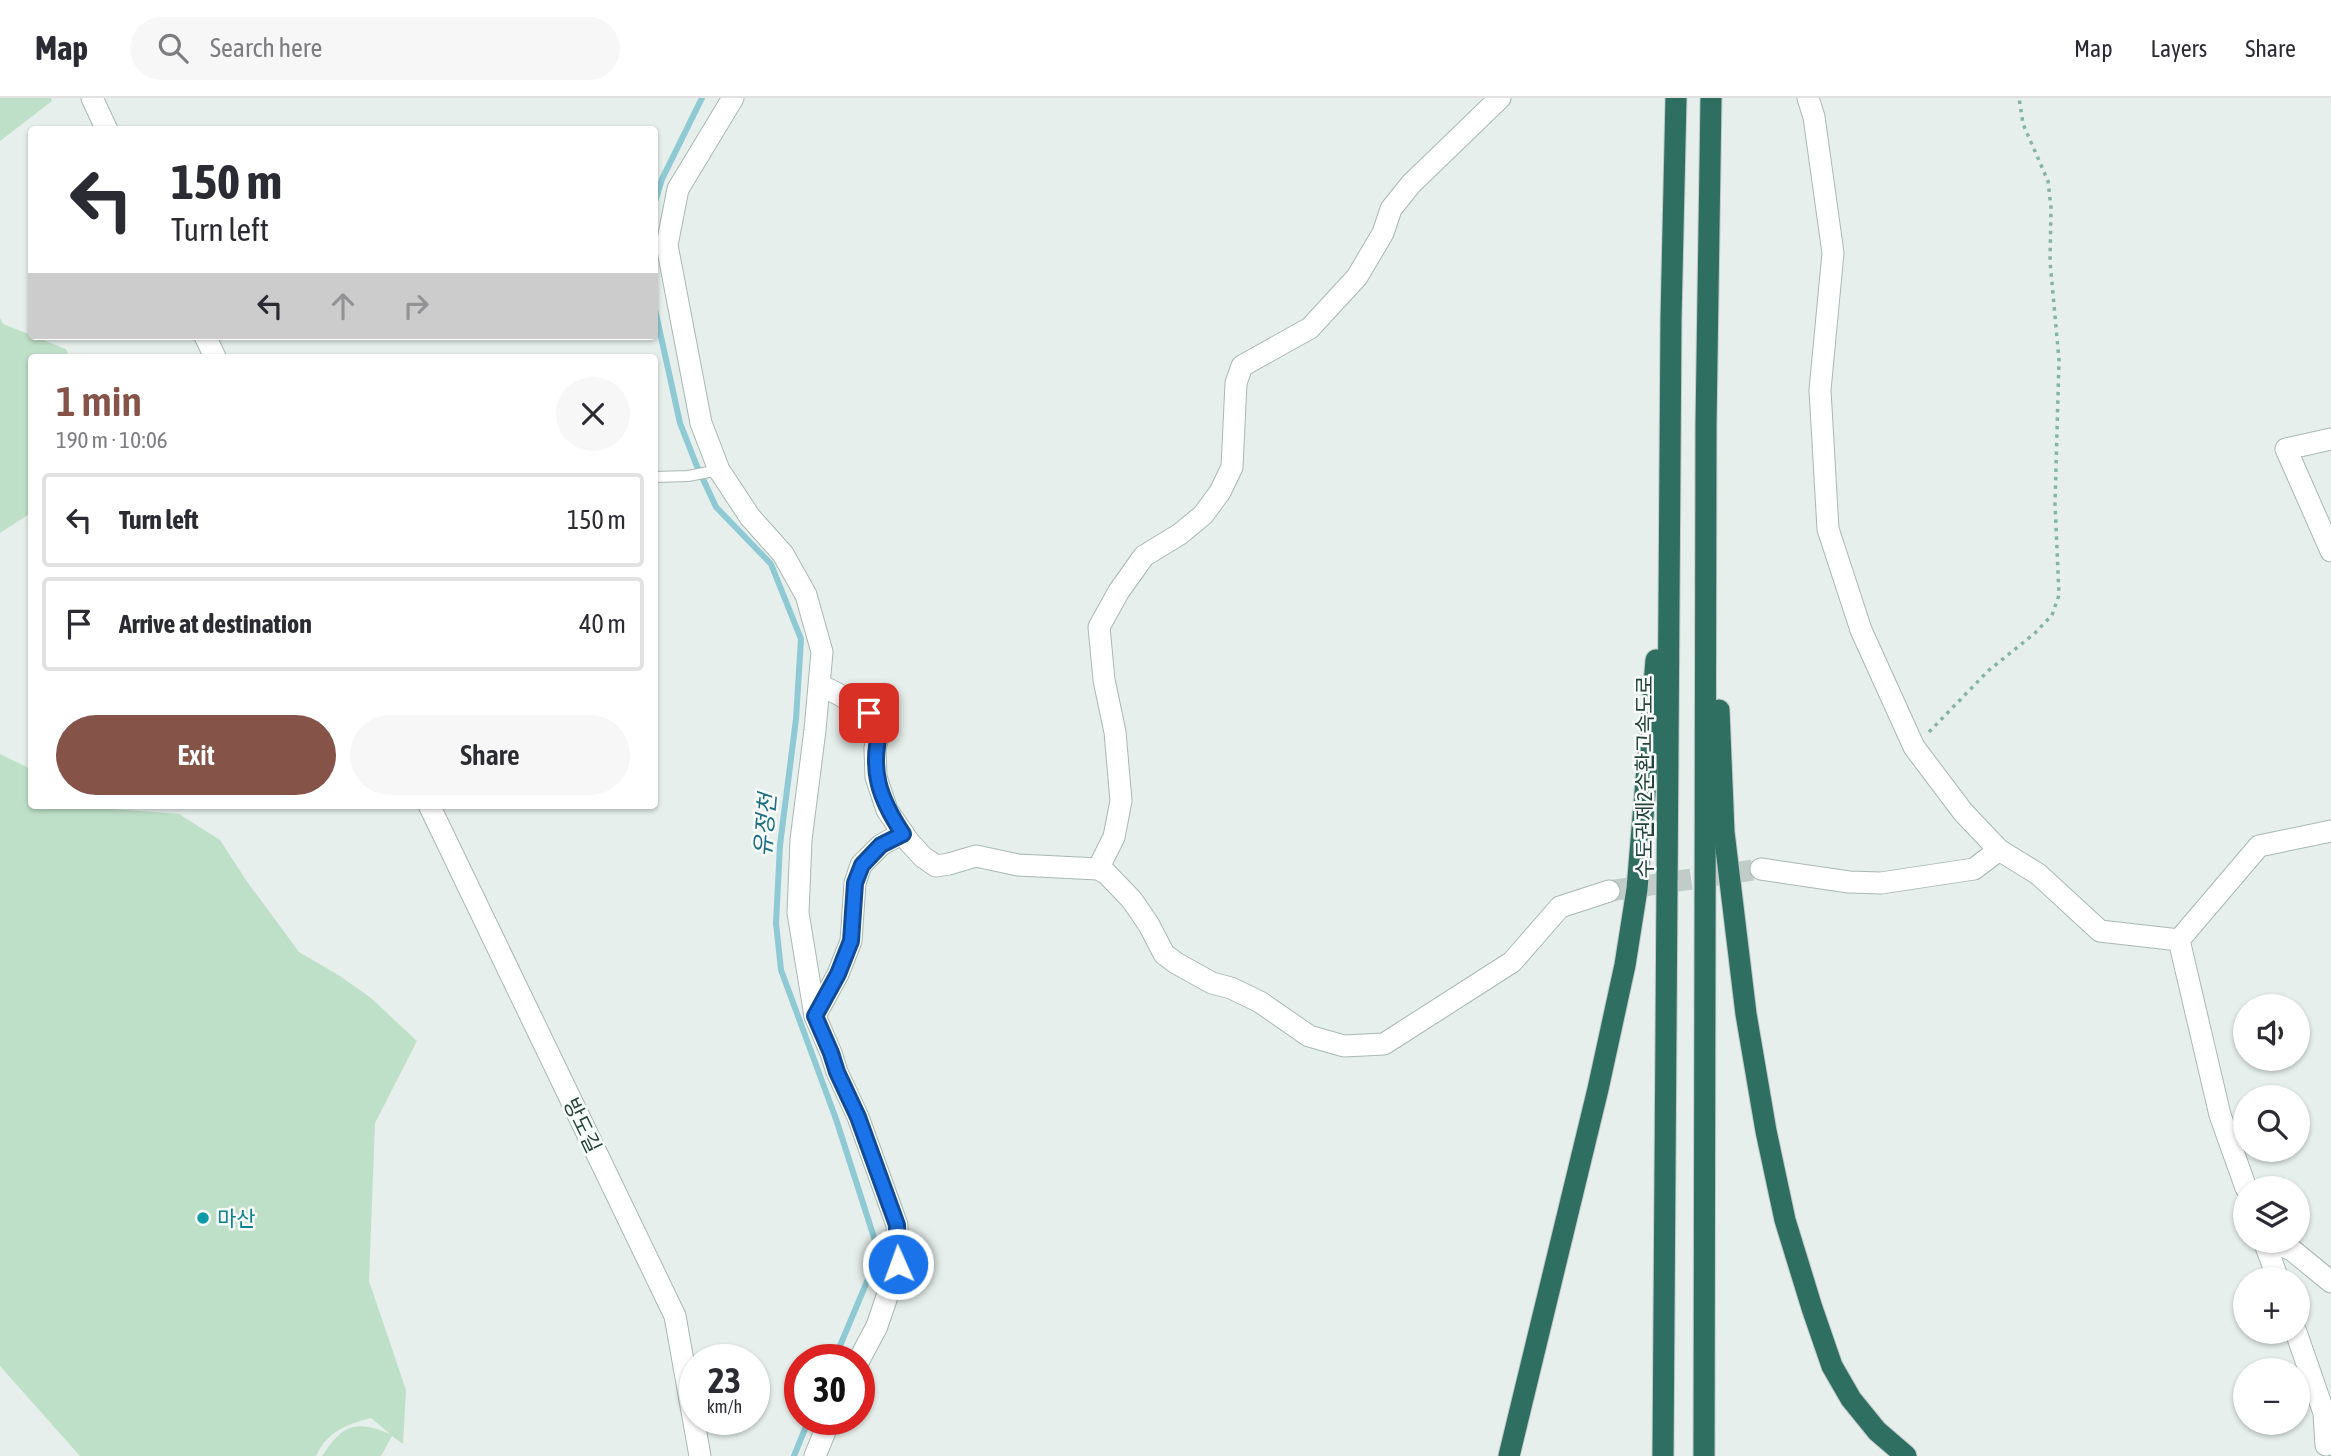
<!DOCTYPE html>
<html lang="en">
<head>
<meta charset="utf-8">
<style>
  body { margin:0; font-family:"Asap Condensed","Noto Sans KR",sans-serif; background:#f7f7f7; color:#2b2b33; height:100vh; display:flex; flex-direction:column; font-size:26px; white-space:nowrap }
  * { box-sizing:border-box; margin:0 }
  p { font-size:23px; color:#7c7c81 }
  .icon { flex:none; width:38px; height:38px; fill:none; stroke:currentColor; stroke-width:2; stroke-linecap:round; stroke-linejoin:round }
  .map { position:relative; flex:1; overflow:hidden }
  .sheet { position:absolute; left:28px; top:256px; width:630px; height:455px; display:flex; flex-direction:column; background:#fff; border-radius:7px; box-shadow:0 2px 5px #0004 }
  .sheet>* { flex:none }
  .top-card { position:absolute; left:28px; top:28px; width:630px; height:214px; border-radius:7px; box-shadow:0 2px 5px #0004; background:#fff; color:#2b2b33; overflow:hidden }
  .tools { position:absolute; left:2233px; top:896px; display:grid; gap:14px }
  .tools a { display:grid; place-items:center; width:77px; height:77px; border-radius:50%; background:#fff; box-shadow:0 2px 5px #0004; font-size:35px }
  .speed { position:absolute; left:679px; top:1246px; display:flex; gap:14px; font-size:35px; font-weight:700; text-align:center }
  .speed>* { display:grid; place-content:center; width:91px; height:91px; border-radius:50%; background:#fff; box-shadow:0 2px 5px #0004; line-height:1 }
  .speed small { font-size:18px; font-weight:400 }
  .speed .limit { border:10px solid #d22; background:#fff; color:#111 }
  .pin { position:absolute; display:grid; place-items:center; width:60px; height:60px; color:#fff; margin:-30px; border-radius:14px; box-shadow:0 4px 10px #0006 }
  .me { position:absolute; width:77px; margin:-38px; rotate:358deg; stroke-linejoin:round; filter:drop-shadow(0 0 5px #0008) }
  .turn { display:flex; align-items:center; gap:24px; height:147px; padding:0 28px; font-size:32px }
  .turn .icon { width:91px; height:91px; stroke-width:2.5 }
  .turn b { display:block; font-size:49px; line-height:60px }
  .lanes { display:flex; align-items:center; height:66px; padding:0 28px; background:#0003; justify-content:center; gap:35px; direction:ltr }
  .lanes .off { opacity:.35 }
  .round { display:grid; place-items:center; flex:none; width:74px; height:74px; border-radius:37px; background:#f7f7f7 }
  .summary { display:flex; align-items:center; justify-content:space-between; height:119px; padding:0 28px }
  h1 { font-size:42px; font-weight:600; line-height:52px; color:#855347 }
  .action { display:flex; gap:14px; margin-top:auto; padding:14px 28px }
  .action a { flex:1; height:80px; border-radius:42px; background:#855347; color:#fff; font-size:28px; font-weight:600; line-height:80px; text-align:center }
  .action a+a { background:#f7f7f7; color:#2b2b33 }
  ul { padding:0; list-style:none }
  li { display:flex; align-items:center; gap:21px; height:94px; margin:0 14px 10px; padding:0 14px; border:4px solid #e1e1e2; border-radius:7px }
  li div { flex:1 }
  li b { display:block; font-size:26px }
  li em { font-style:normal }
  header { display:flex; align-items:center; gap:42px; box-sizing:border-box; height:98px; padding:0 35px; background:#fff; border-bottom:2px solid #e1e1e2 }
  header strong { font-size:33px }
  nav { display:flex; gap:38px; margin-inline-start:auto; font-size:24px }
  .search { width:490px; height:63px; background:#f7f7f7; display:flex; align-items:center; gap:18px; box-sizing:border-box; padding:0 24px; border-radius:38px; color:#7c7c81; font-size:26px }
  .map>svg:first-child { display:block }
  .green { fill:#bfe0c8 }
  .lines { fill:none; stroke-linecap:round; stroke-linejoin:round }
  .stream { stroke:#8ec9d4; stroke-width:6 }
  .street-tunnel { stroke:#bfccc8; stroke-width:21; stroke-dasharray:21 10; stroke-linecap:butt }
  .lane-casing { stroke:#a8b8b2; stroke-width:12 }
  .street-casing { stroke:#a8b8b2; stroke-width:23 }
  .highway-casing { stroke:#c2cac8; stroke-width:23 }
  .path { stroke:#86b3a5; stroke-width:3.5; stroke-dasharray:3.5 5; stroke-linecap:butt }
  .lane { stroke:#fff; stroke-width:10 }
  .street { stroke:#fff; stroke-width:21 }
  .highway { stroke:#2f6f62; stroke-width:21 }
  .route-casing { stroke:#114b97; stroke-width:18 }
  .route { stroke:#1a73e8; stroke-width:12 }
  .culture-dot { fill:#0f9aa8; stroke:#f7fbf9; stroke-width:2.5 }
  .labels { text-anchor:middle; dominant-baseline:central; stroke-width:5; stroke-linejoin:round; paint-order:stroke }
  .street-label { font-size:21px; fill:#24423a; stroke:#f7fbf9 }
  .culture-label { font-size:21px; fill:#0d838f; stroke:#f7fbf9; text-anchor:start }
  .water-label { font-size:23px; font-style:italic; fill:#1c6f80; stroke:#f7fbf9 }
</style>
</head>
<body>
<header>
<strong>Map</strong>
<div class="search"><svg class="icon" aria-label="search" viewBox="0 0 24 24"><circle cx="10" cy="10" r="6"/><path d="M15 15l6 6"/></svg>Search here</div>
<nav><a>Map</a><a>Layers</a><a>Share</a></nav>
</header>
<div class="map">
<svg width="2331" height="1358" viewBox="0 0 2331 1358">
  <rect width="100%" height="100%" fill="#e6efeb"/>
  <g class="green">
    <path d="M0,0H51L52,3L0,43Z"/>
    <path d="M0,220L3,226L66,251L69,259H32L31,415L0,435Z"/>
    <path d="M0,656L31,671L32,707H106L114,711L179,716L220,742L248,785L299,854L340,878L371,900L417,943L375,1025L369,1183L406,1292L403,1346L392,1338L381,1358H322C342,1327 356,1321 390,1336L371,1320C347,1326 327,1334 316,1358H80L0,1268Z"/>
  </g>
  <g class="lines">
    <g class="stream">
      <path d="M654,107L662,81L702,0"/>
      <path d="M654,207L680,325L696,366L716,409L771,466L801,541L796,621L780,747L776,825L781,872L836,1021L879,1155L834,1262"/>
      <path d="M794,1358L809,1321"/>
    </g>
    <path class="street-tunnel" d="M1609,793L1761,771"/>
    <g class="lane-casing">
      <path id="lane" d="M654,379L688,378L719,372"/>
    </g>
    <g class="street-casing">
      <g id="street">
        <path d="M92,0L107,32"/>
        <path d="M733,0L678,91L667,147L701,325L719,372L750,419L783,456L806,497L822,554L815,632L801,742L798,815L815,918L831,955L837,974L858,1019L897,1127L898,1166L877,1228L859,1262"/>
        <path d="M1808,0L1814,19L1833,155L1820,292L1828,431L1861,532L1914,649L1963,714L1999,752L2038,776L2100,833L2179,842"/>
        <path d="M205,238L215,259"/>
        <path d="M2331,341L2286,351L2331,453"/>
        <path d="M820,587C843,598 864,609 881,629L875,650L876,679L887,712L909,744L923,759L936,768L949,766L976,758L1018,767L1098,771L1106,775L1132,802L1149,827L1164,856L1176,865L1212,885L1231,890L1260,904L1309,938L1344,948L1384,946L1512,864L1560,809L1609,793"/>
        <path d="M429,707L675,1218L700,1358"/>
        <path d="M1098,771L1114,739L1121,703L1115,634L1104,582L1099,529L1119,493L1144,458L1180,436L1203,417L1220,394L1232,369L1236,285L1242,268L1310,230L1357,179L1383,135L1391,111L1411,86L1500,0"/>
        <path d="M1761,771L1849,784L1881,785L1974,771L1999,752"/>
        <path d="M2179,842L2220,1017L2246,1090"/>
        <path d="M2179,842L2259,748L2331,733"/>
        <path d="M815,918L838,876L851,843L855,785L861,767L881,747L903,735"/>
        <path d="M2264,1143L2278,1181"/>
        <path d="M2269,1143L2292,1152L2331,1184"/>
        <path d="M2296,1234L2324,1315L2326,1347"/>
        <path d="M815,1358L830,1321"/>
      </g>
    </g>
    <g class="highway-casing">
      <g id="highway">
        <path d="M1719,612L1724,734L1746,916L1766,1033L1785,1122L1812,1210L1832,1268L1851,1301L1877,1333L1906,1358"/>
        <path d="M1509,1358L1598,991L1625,867L1637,791L1656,562"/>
        <path d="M1663,1358L1671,221L1676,0"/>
        <path d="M1704,1358L1706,326L1711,0"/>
      </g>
    </g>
    <path class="path" d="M1929,634L1988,573L2035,535L2052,517L2059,497L2055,405L2059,262L2050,163L2051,110L2048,83L2023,26L2019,0"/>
    <use href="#lane" class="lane"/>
    <use href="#street" class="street"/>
    <use href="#highway" class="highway"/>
  </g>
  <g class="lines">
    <g class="route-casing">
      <path id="route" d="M869,615L881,629C869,671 879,700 903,736L881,747L862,767L855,785L851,843L838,876L815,918L831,955L837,974L858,1019L897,1127L898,1166"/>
    </g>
    <use href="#route" class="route"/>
  </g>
  <circle class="culture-dot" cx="203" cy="1120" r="7"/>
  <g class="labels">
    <g class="street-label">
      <text transform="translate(1644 679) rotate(-90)">수도권제2순환고속도로</text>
      <text transform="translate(583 1027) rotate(64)">방도길</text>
    </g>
    <g class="culture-label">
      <text x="217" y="1120">마산</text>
    </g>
    <g class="water-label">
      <text transform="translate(765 727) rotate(-85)">유정천</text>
    </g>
  </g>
</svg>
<div class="tools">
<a><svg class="icon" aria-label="sound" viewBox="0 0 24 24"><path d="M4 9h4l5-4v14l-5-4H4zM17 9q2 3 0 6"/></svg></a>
<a><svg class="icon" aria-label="search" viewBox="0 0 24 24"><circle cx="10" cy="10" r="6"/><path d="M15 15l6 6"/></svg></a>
<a><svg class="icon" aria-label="layers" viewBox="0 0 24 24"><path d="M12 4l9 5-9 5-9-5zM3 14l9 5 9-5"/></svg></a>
<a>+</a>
<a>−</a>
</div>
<div class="speed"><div>23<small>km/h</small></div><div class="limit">30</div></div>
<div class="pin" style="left:869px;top:615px;background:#d93025"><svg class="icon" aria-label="arrive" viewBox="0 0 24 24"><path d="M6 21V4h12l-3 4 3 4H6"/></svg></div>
<svg class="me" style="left:898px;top:1166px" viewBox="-20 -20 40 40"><circle r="17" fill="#1a73e8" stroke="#fff" stroke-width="3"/><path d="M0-11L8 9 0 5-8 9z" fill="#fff"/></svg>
<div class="top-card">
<div class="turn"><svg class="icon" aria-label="left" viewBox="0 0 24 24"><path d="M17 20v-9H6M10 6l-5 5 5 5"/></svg><div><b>150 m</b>Turn left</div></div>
<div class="lanes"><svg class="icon" aria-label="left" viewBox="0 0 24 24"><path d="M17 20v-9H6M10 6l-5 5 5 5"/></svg><svg class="icon off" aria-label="ahead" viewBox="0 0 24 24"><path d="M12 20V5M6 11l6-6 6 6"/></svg><svg class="icon off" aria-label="right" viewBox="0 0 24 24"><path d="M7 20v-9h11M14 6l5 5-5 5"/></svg></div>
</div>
<section class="sheet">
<div class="summary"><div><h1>1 min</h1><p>190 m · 10:06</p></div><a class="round"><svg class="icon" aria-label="close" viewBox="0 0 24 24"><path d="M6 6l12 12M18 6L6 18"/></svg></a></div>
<ul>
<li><svg class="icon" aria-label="left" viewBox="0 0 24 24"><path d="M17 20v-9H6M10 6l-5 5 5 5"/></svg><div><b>Turn left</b></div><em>150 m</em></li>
<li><svg class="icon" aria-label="arrive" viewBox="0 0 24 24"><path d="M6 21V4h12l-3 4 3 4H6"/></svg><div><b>Arrive at destination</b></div><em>40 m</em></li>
</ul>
<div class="action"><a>Exit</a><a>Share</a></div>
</section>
</div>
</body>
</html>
